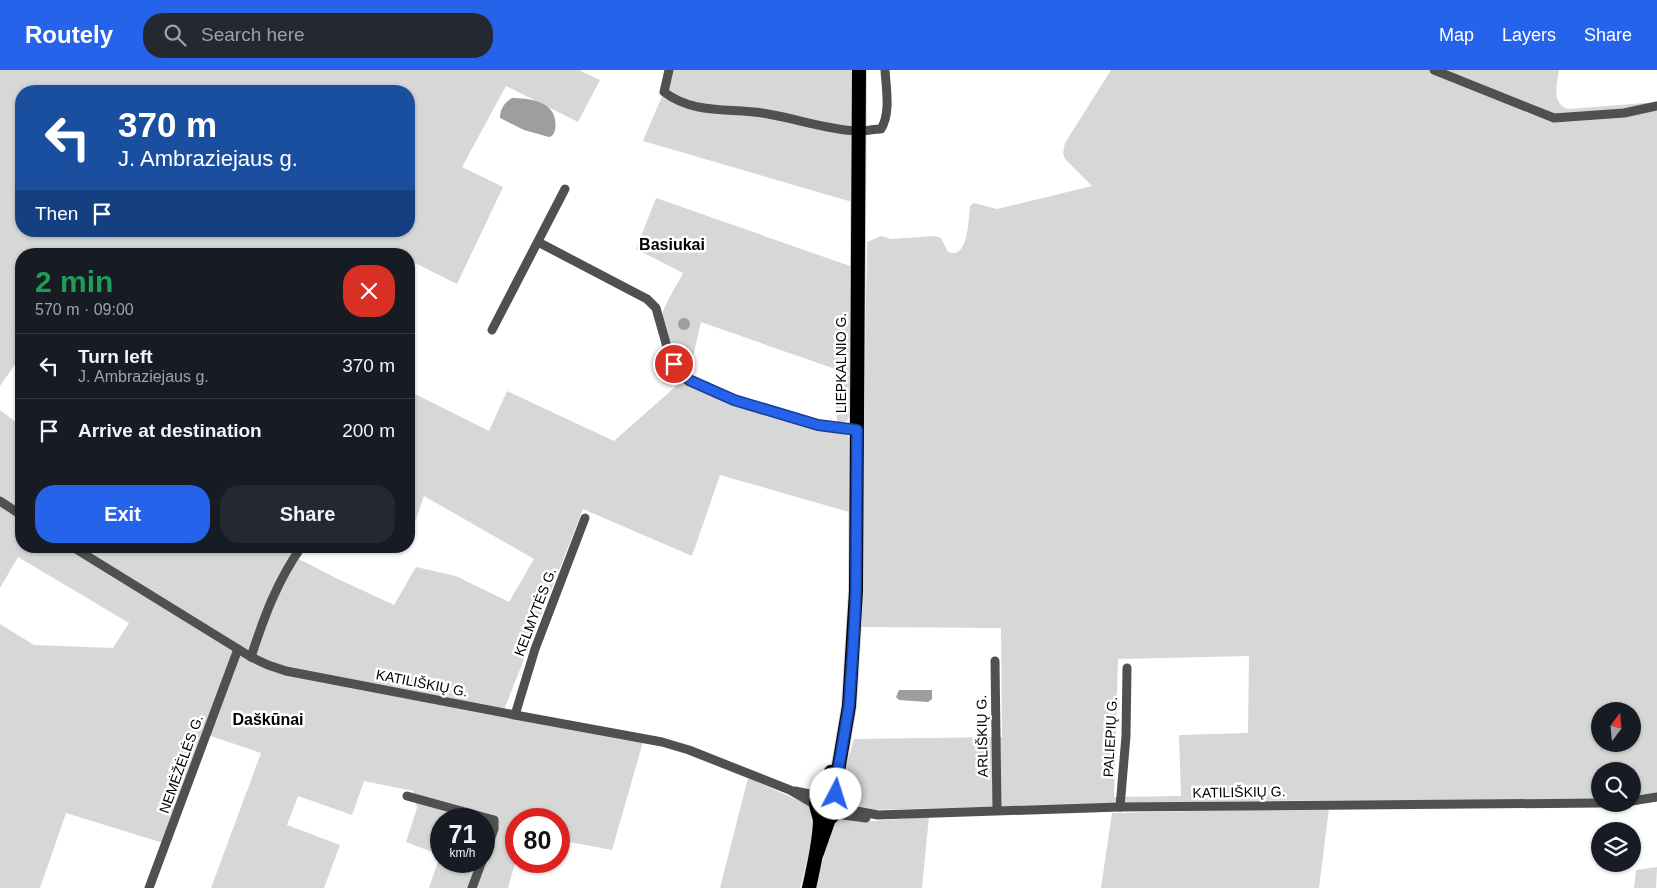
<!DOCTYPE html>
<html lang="en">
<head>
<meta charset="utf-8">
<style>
  body { margin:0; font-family:Arial,sans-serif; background:#242831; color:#f1f3f6; height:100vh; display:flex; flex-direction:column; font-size:19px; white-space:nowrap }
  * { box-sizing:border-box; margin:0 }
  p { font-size:16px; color:#9ea1a6 }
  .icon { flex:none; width:28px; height:28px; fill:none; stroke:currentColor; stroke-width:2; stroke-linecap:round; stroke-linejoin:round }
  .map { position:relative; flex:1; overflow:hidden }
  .panel { position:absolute; left:15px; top:178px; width:400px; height:305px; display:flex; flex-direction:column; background:#171b24; border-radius:20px; box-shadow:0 1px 4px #0004 }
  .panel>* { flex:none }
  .top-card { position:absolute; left:15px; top:15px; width:400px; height:152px; border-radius:20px; box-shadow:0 1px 4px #0004; background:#1a4fa0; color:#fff; overflow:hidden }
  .needle { width:32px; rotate:16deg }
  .tools { position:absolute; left:1591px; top:632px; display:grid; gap:10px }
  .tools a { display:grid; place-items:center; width:50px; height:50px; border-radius:50%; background:#171b24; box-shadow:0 1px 4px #0004; font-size:25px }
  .speed { position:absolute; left:430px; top:738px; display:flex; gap:10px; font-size:25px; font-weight:700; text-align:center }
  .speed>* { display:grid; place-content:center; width:65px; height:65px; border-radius:50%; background:#171b24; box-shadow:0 1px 4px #0004; line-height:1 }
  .speed small { font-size:12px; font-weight:400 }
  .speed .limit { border:8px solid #d22; background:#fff; color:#111 }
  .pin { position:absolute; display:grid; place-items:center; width:42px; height:42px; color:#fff; margin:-21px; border:2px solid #fff; border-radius:50%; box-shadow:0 1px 5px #0007 }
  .me { position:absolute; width:55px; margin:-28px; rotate:5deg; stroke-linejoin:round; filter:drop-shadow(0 0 4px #0008) }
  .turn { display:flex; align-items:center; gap:18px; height:105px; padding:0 20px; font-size:22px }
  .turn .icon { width:65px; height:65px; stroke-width:2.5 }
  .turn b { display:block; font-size:35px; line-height:42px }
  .then { display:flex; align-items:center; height:48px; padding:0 20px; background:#0003; gap:10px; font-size:19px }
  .round { display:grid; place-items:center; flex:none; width:52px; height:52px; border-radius:20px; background:#242831 }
  .overview { display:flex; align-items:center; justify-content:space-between; height:85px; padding:0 20px }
  h1 { font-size:30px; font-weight:700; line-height:38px; color:#1e9e55 }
  .cta { display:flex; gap:10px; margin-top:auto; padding:10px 20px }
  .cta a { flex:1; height:58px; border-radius:20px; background:#2563eb; color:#fff; font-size:20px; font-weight:700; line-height:58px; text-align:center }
  .cta a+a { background:#242831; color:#f1f3f6 }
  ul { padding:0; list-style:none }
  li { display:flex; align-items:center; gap:15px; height:65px; padding:0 20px; border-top:1px solid #363941 }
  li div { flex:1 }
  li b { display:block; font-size:19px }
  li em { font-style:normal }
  header { display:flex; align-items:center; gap:30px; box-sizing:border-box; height:70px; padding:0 25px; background:#2563eb; color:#fff }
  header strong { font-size:24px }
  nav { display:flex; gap:28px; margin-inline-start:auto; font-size:18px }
  .search { width:350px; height:45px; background:#242831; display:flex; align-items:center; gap:12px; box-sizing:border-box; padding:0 18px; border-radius:20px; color:#9ea1a6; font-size:19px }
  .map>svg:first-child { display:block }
  .green { fill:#d7d7d7; fill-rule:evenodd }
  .water { fill:#9e9e9e }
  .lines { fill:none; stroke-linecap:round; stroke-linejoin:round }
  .highway-casing { stroke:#dbdbdb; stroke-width:16 }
  .minor { stroke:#505050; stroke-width:9 }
  .highway { stroke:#000; stroke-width:14 }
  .route-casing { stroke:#184099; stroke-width:12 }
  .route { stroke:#2563eb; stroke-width:9 }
  .labels { text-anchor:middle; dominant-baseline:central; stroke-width:5; stroke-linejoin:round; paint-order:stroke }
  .street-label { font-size:14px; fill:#000; stroke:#fff }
  .quarter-label { font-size:16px; font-weight:bold; fill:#000; stroke:#fff }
</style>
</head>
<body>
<header>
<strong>Routely</strong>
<div class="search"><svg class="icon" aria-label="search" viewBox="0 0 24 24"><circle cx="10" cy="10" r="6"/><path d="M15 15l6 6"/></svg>Search here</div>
<nav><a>Map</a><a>Layers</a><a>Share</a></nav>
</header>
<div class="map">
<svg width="1657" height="818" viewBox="0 0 1657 818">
  <rect width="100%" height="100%" fill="#fff"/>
  <g class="green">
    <path d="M0,0H579L600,10L578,52L506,16L462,97L503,117L457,214L413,192L409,200V184H21V286L0,316ZM21,21H409V161H21Z"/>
    <path d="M673,0H853L852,132L643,71Z"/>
    <path d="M1111,0H1559C1557,14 1551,33 1568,39L1657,32V724L1633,728L1632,701H1600V729L1240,731L868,740L850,735L843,726L840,707L851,680L854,669L1002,667L1001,558L861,557L867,172L881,166L891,169L935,166L941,168L948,182C969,190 968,150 970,136L974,133L997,139L1092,116L1065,89L1063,83L1065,73ZM1249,586L1248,663L1179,665L1181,726L1114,727L1118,589ZM1600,641H1632V674H1600Z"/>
    <path d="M656,128L850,196L851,341L847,351L837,354L835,299L701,252L689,304C678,292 659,259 663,242C666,232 678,213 683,203L636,179Z"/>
    <path d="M683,310L847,364L851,372L849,442L720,405L692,486L583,439L504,640L288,598L268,592L78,476H296L291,485L336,508L394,535L416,497L456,506L509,532L534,489L424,426L409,469V321L489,361L507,321L614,371Z"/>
    <path d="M0,340L21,356V441L0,427Z"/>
    <path d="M0,436L21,449V476H64L251,591L643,672L612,780L559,770V749H516V790L508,818H429L440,785L406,772L417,738L413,721L364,711L352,745L298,726L287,755L340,775L324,818H211L261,683L205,664L163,773L66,743L40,818H0V554L34,575L113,578L129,553L18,487L0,518ZM441,749H484V791H441Z"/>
    <path d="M748,708L811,736L817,751L800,818H720Z"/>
    <path d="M1329,738L1319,818H1101L1112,743Z"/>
    <path d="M929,747L922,818H816L827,770L835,749L843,748L859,752Z"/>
    <path d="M1657,797L1656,818H1634L1636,800Z"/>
  </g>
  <g class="water">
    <path d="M512,28C528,28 553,31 555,50C556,56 556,61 552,66L549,67L524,60L500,48C500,39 505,32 512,28Z"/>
    <circle cx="684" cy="254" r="6"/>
    <path d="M929,620H932V629L928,632L899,630L896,627L899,620Z"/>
  </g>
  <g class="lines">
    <g class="highway-casing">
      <g id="highway">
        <path d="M817,783L829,749L837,742L840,737V731L836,724V713L849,636L856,521L859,0"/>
        <path d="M809,818C814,796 819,774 820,752C820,745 816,740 816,733C817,727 822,725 825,721C829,715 830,708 831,702"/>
      </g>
    </g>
    <g class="minor">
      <path d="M669,0L664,22C696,46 732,37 768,44C798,49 828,60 858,61C866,61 874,59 881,59C891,43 886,18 885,0"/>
      <path d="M1434,0L1554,48L1624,43L1657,36"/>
      <path d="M538,172L647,229L656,238L669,284L674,294L689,310L734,330L794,349L818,355L857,360"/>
      <path d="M492,260L565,119"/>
      <path d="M0,431L21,445"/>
      <path d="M71,476L251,587L268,595L286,601L515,645L662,672L689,680L790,720L816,735"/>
      <path d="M251,587C264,547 277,511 302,476"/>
      <path d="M995,591L997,740"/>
      <path d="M515,645L535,579L585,448"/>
      <path d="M795,721L819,726"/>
      <path d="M407,726L494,750V759L484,787"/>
      <path d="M840,731L851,740L878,745L1120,737L1600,733"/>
      <path d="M1632,731L1657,727"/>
      <path d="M1120,737L1126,666L1127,598"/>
      <path d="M835,744L866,748"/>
      <path d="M149,818L238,579"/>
      <path d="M472,818L482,791"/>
    </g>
    <use href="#highway" class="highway"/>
  </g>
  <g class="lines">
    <g class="route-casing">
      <path id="route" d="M674,294L689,310L734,330L818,355L857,360L856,521L854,562L849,636L836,713V724"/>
    </g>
    <use href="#route" class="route"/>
  </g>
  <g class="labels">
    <g class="street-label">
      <text transform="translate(841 293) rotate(-90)">LIEPKALNIO G.</text>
      <text transform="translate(535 542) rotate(-69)">KELMYTĖS G.</text>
      <text transform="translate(422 613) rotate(11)">KATILIŠKIŲ G.</text>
      <text transform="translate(982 666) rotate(-91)">ARLIŠKIŲ G.</text>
      <text transform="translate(1110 667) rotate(-87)">PALIEPIŲ G.</text>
      <text transform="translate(181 694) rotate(-70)">NEMĖŽĖLĖS G.</text>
      <text transform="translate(1239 722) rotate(-1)">KATILIŠKIŲ G.</text>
    </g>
    <g class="quarter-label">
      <text x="672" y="174">Basiukai</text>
      <text x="268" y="649">Daškūnai</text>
    </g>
  </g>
</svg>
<div class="tools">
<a><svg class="needle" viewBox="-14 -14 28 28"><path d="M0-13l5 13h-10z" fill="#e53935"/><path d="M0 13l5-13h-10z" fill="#9ea1a6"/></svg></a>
<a><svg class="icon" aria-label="search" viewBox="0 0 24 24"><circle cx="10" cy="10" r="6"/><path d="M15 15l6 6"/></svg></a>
<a><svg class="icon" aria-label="layers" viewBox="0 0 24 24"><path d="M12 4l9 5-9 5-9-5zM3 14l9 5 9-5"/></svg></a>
</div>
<div class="speed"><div>71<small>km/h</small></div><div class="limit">80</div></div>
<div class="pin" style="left:674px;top:294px;background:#d93025"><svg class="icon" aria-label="arrive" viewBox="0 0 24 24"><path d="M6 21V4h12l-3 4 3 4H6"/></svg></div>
<svg class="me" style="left:836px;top:724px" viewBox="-20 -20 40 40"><circle r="19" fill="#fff"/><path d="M0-13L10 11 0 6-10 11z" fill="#2563eb"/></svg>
<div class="top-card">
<div class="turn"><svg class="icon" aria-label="left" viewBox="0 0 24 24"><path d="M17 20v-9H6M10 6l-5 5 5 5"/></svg><div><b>370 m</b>J. Ambraziejaus g.</div></div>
<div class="then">Then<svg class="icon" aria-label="arrive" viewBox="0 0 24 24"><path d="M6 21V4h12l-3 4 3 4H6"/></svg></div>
</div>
<section class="panel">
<div class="overview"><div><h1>2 min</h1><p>570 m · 09:00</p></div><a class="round" style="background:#d93025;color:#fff"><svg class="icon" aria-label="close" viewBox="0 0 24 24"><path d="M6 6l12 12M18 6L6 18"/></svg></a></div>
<ul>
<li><svg class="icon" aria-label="left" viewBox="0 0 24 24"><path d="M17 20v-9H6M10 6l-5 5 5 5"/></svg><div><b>Turn left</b><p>J. Ambraziejaus g.</p></div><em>370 m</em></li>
<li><svg class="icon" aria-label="arrive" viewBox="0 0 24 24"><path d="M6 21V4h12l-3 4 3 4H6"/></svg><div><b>Arrive at destination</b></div><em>200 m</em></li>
</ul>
<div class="cta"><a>Exit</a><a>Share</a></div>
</section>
</div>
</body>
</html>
